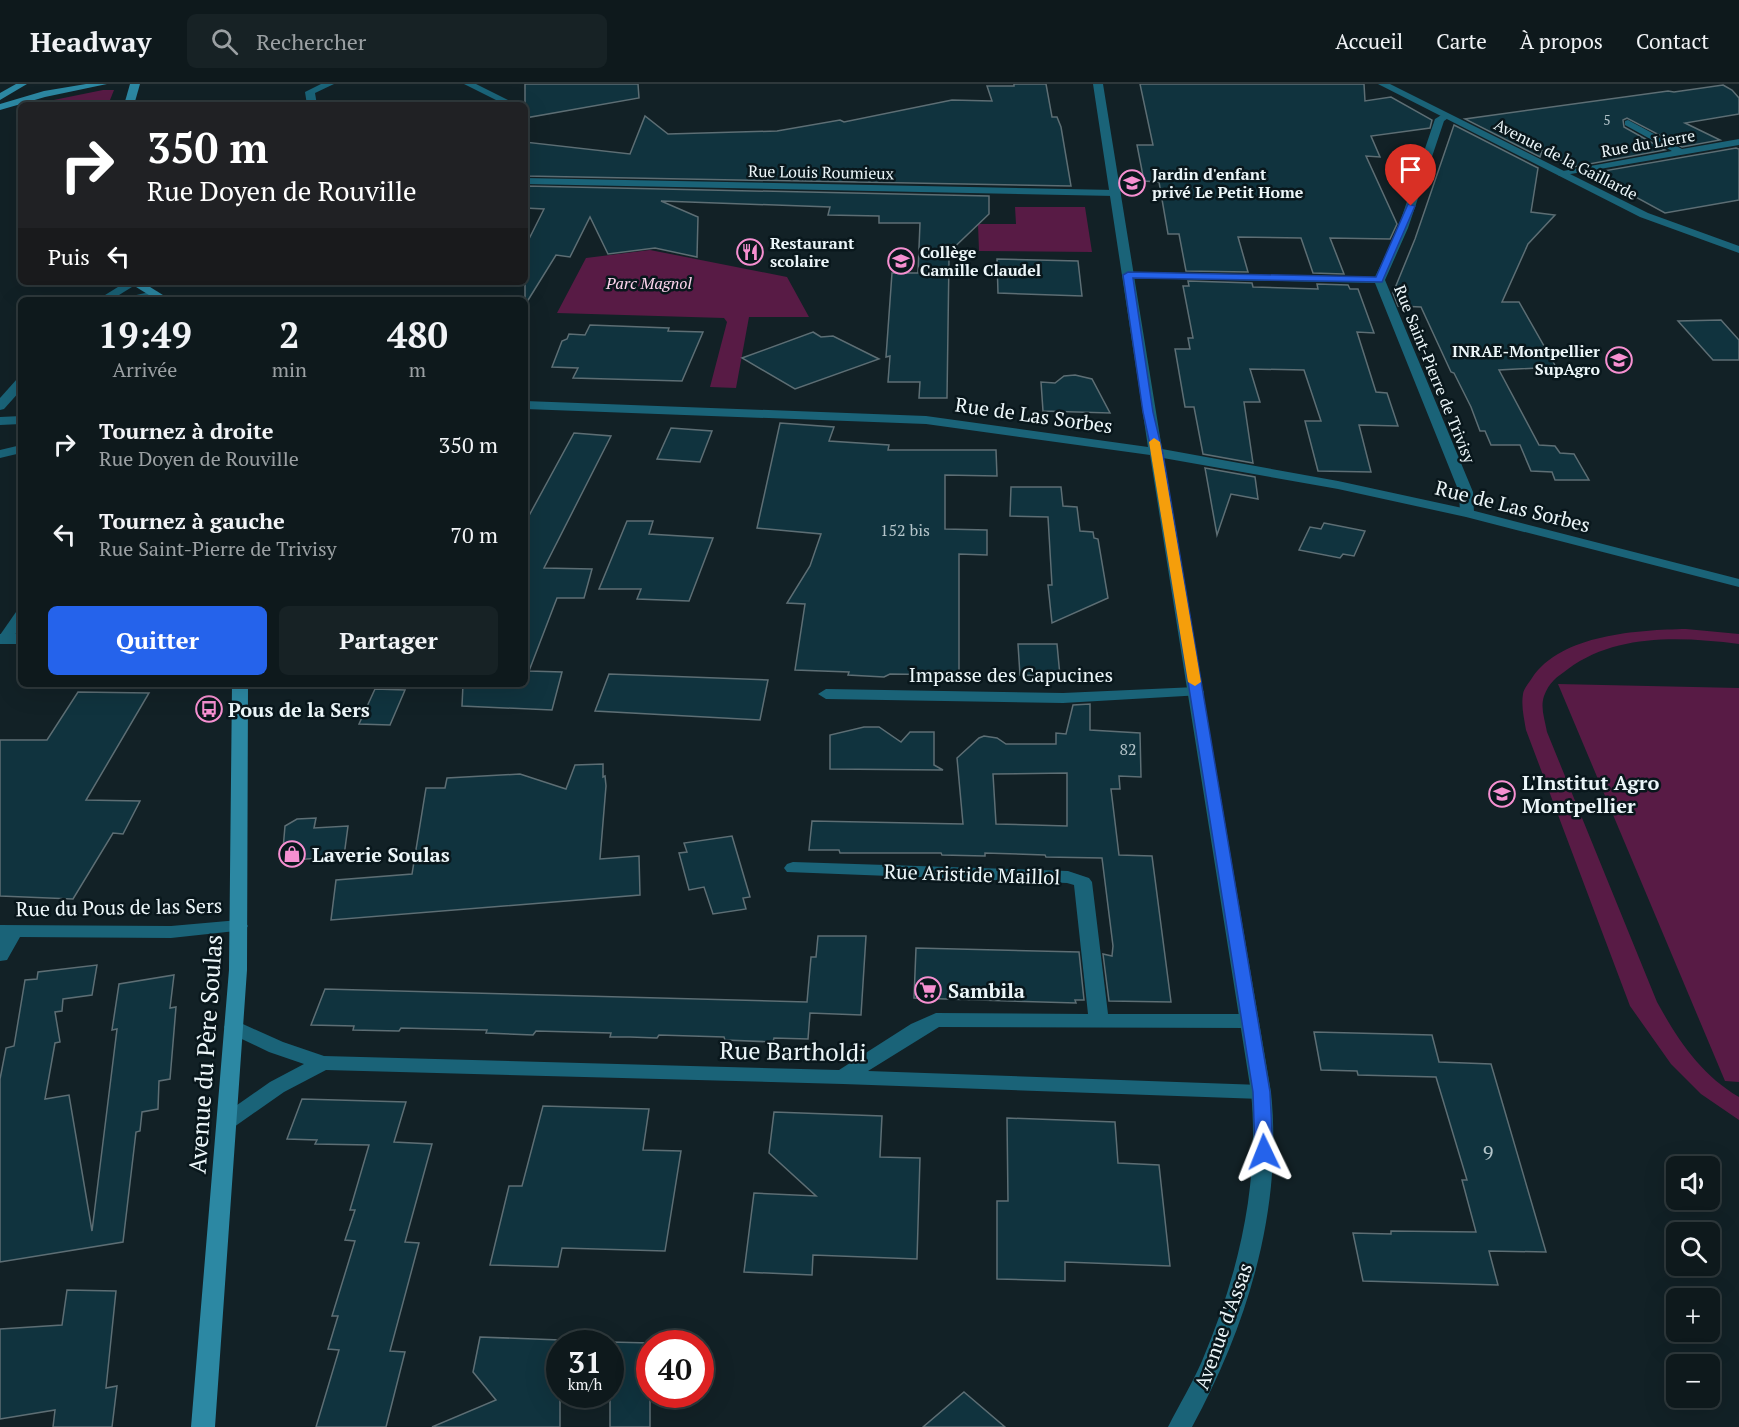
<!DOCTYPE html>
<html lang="fr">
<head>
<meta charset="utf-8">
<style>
  body { margin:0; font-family:"PT Serif",serif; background:#172225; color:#f1f3f6; height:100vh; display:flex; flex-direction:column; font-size:22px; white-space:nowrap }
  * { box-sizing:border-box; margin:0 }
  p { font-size:20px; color:#9ba0a3 }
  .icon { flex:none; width:33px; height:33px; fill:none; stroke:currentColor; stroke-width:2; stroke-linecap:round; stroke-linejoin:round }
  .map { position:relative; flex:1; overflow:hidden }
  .drawer { position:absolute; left:18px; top:213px; width:510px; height:390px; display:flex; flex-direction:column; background:#0e191c; border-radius:9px; box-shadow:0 6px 24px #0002,0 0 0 2px #2e383b }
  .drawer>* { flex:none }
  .hud { position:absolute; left:18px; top:18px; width:510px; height:183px; border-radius:9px; box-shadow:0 6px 24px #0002,0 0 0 2px #2e383b; background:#202124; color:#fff; overflow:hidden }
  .buttons { position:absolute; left:1666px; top:1072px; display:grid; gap:12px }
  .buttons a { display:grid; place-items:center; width:54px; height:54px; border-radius:9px; background:#0e191c; box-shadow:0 6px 24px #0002,0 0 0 2px #2e383b; font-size:30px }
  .speed { position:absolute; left:546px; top:1246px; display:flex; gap:12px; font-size:30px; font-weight:700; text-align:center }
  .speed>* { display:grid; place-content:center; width:78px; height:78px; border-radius:50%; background:#0e191c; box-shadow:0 6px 24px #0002,0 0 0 2px #2e383b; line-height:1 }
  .speed small { font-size:15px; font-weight:400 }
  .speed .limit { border:9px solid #d22; background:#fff; color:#111 }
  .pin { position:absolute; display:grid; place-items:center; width:51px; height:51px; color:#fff; margin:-62px -26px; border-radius:50% 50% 50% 0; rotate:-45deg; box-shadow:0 0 6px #0007 }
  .pin .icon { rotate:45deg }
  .me { position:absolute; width:66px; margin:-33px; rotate:358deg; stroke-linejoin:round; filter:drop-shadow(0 0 4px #0008) }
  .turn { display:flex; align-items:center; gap:21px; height:126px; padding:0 30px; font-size:27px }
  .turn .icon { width:78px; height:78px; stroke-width:2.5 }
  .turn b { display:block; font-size:42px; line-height:51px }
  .then { display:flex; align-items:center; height:57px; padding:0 30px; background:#0003; gap:12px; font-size:22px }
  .eta { display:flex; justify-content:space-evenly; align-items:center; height:102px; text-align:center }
  .eta b { font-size:36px; font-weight:800; line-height:42px }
  .primary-button { display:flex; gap:12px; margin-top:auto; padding:12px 30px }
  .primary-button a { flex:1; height:69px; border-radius:9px; background:#2563eb; color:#fff; font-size:24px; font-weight:800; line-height:69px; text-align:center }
  .primary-button a+a { background:#172225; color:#f1f3f6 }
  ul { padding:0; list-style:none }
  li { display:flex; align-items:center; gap:18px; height:90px; padding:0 30px }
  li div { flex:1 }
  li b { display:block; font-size:22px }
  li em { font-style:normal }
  header { display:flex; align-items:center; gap:36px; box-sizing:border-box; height:84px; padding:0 30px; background:#0e191c; border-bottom:2px solid #2e383b }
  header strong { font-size:28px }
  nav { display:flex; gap:33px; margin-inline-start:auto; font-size:21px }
  .search { width:420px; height:54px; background:#172225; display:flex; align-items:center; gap:15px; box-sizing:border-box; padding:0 21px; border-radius:9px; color:#9ba0a3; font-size:22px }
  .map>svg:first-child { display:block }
  .green { fill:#581b45 }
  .building { fill:#10333e; stroke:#5d6e74; stroke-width:1.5; fill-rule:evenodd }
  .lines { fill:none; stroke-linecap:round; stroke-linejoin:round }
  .pedestrian { fill:#1a6378; fill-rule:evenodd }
  .minor { fill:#1a6378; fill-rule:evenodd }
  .tertiary { fill:#1a6378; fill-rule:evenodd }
  .secondary { fill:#2c88a3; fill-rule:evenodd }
  .route { fill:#2563eb; stroke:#184099; stroke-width:1.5 }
  .slow { fill:#f59e0b }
  .labels { text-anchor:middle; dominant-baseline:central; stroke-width:5; stroke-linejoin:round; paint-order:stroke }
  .far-number-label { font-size:14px; fill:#b5c5ca }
  .far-street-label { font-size:16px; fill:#ecf6f9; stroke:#09171c }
  .far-poi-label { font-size:16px; font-weight:bold; fill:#ecf6f9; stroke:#09171c; text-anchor:start }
  .far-park-label { font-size:16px; font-style:italic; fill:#fdd4ec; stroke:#09171c }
  .number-label { font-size:16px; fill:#b5c5ca }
  .street-label { font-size:20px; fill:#ecf6f9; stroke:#09171c }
  .poi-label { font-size:20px; font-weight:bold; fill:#ecf6f9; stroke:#09171c; text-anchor:start }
  .near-number-label { font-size:20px; fill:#b5c5ca }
  .near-street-label { font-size:24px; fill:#ecf6f9; stroke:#09171c }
</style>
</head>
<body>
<header>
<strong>Headway</strong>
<div class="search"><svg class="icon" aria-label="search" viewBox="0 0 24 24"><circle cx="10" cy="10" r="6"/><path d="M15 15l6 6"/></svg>Rechercher</div>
<nav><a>Accueil</a><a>Carte</a><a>À propos</a><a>Contact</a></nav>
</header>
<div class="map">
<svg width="1739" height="1343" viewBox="0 0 1739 1343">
  <rect width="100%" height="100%" fill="#122126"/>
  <g class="green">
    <path d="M103,6H114L108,21H29Z"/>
    <path d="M1015,123H1085L1092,168L979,167L978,140H1016Z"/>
    <path d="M650,166L787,193L809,233H749L736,304L710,303L727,238L724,234L557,229L586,174Z"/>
    <path d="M1686,545L1739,550V560C1682,553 1617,549 1568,585C1557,593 1549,598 1544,612C1540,624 1545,636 1547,648L1657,918C1678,956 1700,990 1739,1013V1036L1701,1010L1671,980L1630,922L1526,646C1524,634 1521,622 1523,610C1524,604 1529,599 1532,594C1561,550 1639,546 1686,545Z"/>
    <path d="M1558,600L1739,604V998L1725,997Z"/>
  </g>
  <g class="building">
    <path d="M525,0H638L639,14L525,34Z"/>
    <path d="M1014,0H1046L1052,33H1057L1061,43L1071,102L525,92V58L630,70L645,32L668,50L777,47L840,36L844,38L952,16L992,17L987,2H1014Z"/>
    <path d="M1140,0H1364L1365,17L1391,13L1432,36L1430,44L1371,52L1380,73L1366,72L1397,140L1390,155L1330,154L1344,190L1313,189L1301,154L1238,153L1248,188L1186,187L1179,150H1168L1159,98L1144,97L1137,61H1153Z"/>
    <path d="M1723,1L1732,6L1739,14V30L1685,39L1720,56L1682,63L1627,34L1623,36L1624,43L1665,66L1573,83L1542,66L1540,73L1465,35L1668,7L1674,8Z"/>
    <path d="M1454,41L1538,84L1531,128L1555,131L1528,160L1502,218H1519L1556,283L1499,286L1539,361L1555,362L1560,369L1574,370L1589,396H1555L1552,388L1531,387L1520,361H1491L1485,347H1480L1471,323L1454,289L1451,288L1421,223L1398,222L1393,209L1415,155Z"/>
    <path d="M1736,64L1739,65V116L1665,129L1623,106L1618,107L1586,90Z"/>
    <path d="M525,102L989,112V130L943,174H949L947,314H919L920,298H888L890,272L886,273L892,189H918L920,139H879V132L828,131L830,123L661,117L698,133L697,173L655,164L608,170L590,133L570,173L556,171L525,221V163L544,125L525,124Z"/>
    <path d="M997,175L1078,177L1082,212L998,209Z"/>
    <path d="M1188,197L1252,199L1253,203L1318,205L1317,200L1348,201L1350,205H1358L1374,249L1357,248L1376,308L1387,309L1398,342L1359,341L1371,388L1318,387L1305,337H1321L1304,286L1250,285L1260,318H1244L1253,379L1203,370L1194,323H1185L1175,265H1190L1188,254H1193L1183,202H1189Z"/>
    <path d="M1721,236L1739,256V276H1713L1678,237Z"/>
    <path d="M590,241L669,244L668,247L703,248L682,297L573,294L578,284L552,283L562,257L567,255L569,250L585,251Z"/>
    <path d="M813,248L821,253L833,252L879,275L795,305L742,274Z"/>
    <path d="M1075,291L1092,295L1110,329L1043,327L1041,298L1055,299L1064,292Z"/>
    <path d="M780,339L834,343L829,357L889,361L888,366H996L997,392L945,391V445L987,446V471L959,470V591L890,590L884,593L848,591L849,588L795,586L805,520L787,519L810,482L821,450L757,444Z"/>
    <path d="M671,344L712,347L700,378L657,375Z"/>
    <path d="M574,349L611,352L544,484L592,485L584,514H557L529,587L562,588L552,626L462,622L463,600H525V439Z"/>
    <path d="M1205,384L1255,393L1258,415L1231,410L1217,451Z"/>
    <path d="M1011,403H1061L1063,422L1077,423L1080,447L1093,448L1094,454L1098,455L1108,514L1052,539L1048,501H1052L1048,433L1010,432Z"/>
    <path d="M627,437H653L649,450L713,454L689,517L637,515L641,505H599Z"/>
    <path d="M1324,439L1365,447L1354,472L1343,470L1340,474L1299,466L1310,443L1321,445Z"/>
    <path d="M1018,560H1057L1060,592L1020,591Z"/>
    <path d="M609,590L768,596L760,636L595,627Z"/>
    <path d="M375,605L405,606L390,641L359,640Z"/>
    <path d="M78,608L149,609L86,716L140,717L123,750L113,749L73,815L0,812V656H47Z"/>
    <path d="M1090,620V646L1140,649L1141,693L1119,692L1120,705H1111L1119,771L1152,772L1171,918L1109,917L1103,870L1112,872L1113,862L1102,774L1046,773L1045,771L985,769V772L942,771L941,769H840L839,766H809L812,737L963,740L957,674L979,654L984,652L997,654L1006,660H1056V649L1066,650L1073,621ZM1067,689V742L996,740L993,690Z"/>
    <path d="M864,643H879L901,658L910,648H934V681L943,686L830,685V651Z"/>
    <path d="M603,680V693L605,692L606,702L600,775L639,772L640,811L331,836L336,796L412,790L426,704H445L447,694L520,690L566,705L575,681Z"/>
    <path d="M316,734L314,744L348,742L344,772L282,777L285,742L297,735Z"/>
    <path d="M732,752L750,813L743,814L746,825L713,830L704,803L689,806L679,769L687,768L684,759Z"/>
    <path d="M818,852H866L861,931L810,929L808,955L774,954L773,958L725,956L724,953L659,951L657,954L630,953H610L611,949L536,947L533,951L486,949L487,946L401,944L399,947L353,946L354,942L311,941L325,905L807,918L811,873H816Z"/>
    <path d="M916,864L1079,868L1084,916H1075L1076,919L914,914Z"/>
    <path d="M97,881L92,911L63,915L62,927L55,928L60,958L55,959L45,1015L69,1011L92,1147L117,945L112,946L119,900L174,891L170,924L176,923L170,995L159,997L158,1025L142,1028L140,1047L136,1048L123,1158L0,1178V995L6,964L14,962L25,896L37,895L38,888Z"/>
    <path d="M1314,948L1432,951L1439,978L1491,980L1546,1168L1489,1167L1498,1201L1363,1197L1353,1149L1391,1150V1147L1476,1148L1462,1096H1467L1436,993L1358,991L1357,987L1321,986Z"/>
    <path d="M302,1015L406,1018L394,1058L432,1060L405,1158L419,1159L390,1267L405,1268L386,1343H316L339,1266L328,1265L338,1232H332L355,1157L345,1156L355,1126H350L369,1061L315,1060L317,1056L287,1055Z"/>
    <path d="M543,1022L649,1025L643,1066L681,1067L665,1167L562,1164L558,1183L490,1181L509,1102H522Z"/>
    <path d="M774,1028L882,1032L880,1073L920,1074L917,1175L813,1171L812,1191L744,1188L754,1109L816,1112L769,1069Z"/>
    <path d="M1007,1034L1115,1038L1118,1079L1159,1081L1170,1182L1065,1178V1197L997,1195V1117H1008Z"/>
    <path d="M67,1206L116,1207L106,1304L117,1302L112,1343H53L55,1326L0,1335V1245L62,1241Z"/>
    <path d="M480,1253L560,1256V1343H432L496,1316L473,1288Z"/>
    <path d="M610,1258L650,1259V1343H610Z"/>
    <path d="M964,1308L1005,1343H923Z"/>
  </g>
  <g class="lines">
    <path class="pedestrian" d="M21,527V542L10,558H0V551L16,528Z"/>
    <g class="minor">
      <path d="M321,0H334L315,9L317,21H307L305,8Z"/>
      <path d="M464,0H476L518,21H506Z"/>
      <path d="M1443,30L1451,32L1444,37L1408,144L1385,196L1473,408L1474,429L1467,433L1460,429L1459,408L1375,199L1128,194L1122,191L1128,188L1375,193L1398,144L1435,35Z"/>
      <path d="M1628,36L1682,65L1739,55V61L1559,92L1558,90L1563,87L1672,67L1625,41V37Z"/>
      <path d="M525,94L1115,106L1120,109L1115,112L525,100Z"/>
      <path d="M126,198H140L111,216H97Z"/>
      <path d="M154,207L158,208V212L142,216H121L123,214Z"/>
      <path d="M21,294V306L4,325L0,326V314L17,295Z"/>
      <path d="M21,332V340L0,341V333Z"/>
      <path d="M21,361V369L0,374V366Z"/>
      <rect x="0" y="550" width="21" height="10"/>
      <path d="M1196,603L1202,605L1204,608L1202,611L1063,619L826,615L818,610L826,605L1063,609Z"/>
      <path d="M793,778L1068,787L1089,794L1092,798L1108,930H1249L1256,932L1259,937L1256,942L1249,944L939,943L868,987L1261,1001L1268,1003L1271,1008L1268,1013L1261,1015L843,1000L326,986L284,1008L234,1043L227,1046L220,1043L217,1038L220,1033L270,998L304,980L269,968L227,948L224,943L227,938L234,936L283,958L324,972L839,986L911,940L936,929L1088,930L1074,801L1067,799L787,788L784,784L787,780Z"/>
      <path d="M239,836L245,838L248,842L245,846L171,854L20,853L7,876L0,877V841L171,842Z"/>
    </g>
    <g class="tertiary">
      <path d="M1093,0H1103L1162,365L1338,397L1467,425L1739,495V503L1466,433L1338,405L1163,374L1271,1008C1283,1125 1248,1240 1192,1343H1168C1179,1321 1192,1300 1202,1277C1238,1192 1260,1101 1251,1008L1150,371L926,340L525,325V317L926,332L1148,363Z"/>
      <path d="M1378,0H1390L1648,129L1739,162V169L1640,133Z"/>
    </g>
    <g class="secondary">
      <path d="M16,0H27L0,16V9Z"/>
      <path d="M86,0H107L45,13L0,26V20L44,7Z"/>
      <path d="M130,0H140L134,21H124Z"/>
      <path d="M128,198H142L171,216H157Z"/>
      <path d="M232,600H248L247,886L215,1343H191L229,886Z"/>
    </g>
  </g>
  <path class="route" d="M1408,120L1415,122L1382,198L1133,194L1153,328L1163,370L1270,1008L1273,1068L1270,1072L1264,1074L1258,1072L1255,1068L1253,1008L1152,370L1143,328L1123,191L1128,188L1376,193Z"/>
  <path class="slow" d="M1154,354L1160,358L1201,598L1195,602L1188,598L1149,358Z"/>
  <defs>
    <g id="school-ring" transform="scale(1.35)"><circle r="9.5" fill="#09171c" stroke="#f690d1" stroke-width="1.5"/><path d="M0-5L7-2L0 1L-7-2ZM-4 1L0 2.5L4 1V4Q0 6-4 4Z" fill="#f690d1"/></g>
    <g id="restaurant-ring" transform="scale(1.35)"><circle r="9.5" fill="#09171c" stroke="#f690d1" stroke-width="1.5"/><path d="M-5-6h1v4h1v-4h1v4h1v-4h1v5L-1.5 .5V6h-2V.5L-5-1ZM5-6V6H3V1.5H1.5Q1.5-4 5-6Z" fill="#f690d1"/></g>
    <g id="university-ring" transform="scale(1.35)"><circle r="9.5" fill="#09171c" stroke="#f690d1" stroke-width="1.5"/><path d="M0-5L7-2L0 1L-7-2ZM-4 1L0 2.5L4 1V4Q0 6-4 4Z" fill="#f690d1"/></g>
    <g id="bus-ring" transform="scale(1.35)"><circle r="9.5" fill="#09171c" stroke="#f690d1" stroke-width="1.5"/><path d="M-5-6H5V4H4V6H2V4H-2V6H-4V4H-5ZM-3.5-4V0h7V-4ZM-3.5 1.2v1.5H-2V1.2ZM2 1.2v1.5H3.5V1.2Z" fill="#f690d1"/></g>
    <g id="shop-ring" transform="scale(1.35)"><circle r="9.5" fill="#09171c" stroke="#f690d1" stroke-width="1.5"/><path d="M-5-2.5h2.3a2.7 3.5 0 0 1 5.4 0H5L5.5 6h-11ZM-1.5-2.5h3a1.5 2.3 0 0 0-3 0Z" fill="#f690d1"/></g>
    <g id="supermarket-ring" transform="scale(1.35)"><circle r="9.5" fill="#09171c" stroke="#f690d1" stroke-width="1.5"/><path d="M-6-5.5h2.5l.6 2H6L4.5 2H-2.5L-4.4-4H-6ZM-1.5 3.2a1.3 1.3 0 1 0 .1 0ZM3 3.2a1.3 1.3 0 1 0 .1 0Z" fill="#f690d1"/></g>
  </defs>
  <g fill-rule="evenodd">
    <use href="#school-ring" x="1132" y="99"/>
    <use href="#restaurant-ring" x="750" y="168"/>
    <use href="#school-ring" x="901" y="177"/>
    <use href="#university-ring" x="1619" y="276"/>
    <use href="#bus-ring" x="209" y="625"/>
    <use href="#university-ring" x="1502" y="710"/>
    <use href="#shop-ring" x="292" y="770"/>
    <use href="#supermarket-ring" x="928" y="906"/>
  </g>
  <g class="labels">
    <g class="far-number-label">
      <text x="1607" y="35">5</text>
    </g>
    <g class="far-street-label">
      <text transform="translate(1648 59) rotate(-10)">Rue du Lierre</text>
      <text transform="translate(1566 75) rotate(27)">Avenue de la Gaillarde</text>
      <text transform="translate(821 88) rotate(1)">Rue Louis Roumieux</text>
      <text transform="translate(1435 290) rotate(68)">Rue Saint-Pierre de Trivisy</text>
    </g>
    <g class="far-poi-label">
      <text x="1152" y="90">Jardin d'enfant<tspan x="1152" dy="18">privé Le Petit Home</tspan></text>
      <text x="770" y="159">Restaurant<tspan x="770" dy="18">scolaire</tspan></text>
      <text x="920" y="168">Collège<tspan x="920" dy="18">Camille Claudel</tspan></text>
      <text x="1600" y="267" text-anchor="end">INRAE-Montpellier<tspan x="1600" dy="18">SupAgro</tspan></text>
    </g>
    <g class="far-park-label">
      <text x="649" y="199">Parc Magnol</text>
    </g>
    <g class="number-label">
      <text x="905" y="446">152 bis</text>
      <text x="1128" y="665">82</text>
    </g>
    <g class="street-label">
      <text transform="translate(1034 331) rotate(8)">Rue de Las Sorbes</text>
      <text transform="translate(1513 422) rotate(14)">Rue de Las Sorbes</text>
      <text x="1011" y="590">Impasse des Capucines</text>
      <text transform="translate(972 790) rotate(2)">Rue Aristide Maillol</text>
      <text transform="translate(119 823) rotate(-1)">Rue du Pous de las Sers</text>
      <text transform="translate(1223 1242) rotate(-70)">Avenue d'Assas</text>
    </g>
    <g class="poi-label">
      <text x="228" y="625">Pous de la Sers</text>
      <text x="1522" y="698">L'Institut Agro<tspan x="1522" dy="23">Montpellier</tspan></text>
      <text x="312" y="770">Laverie Soulas</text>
      <text x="948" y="906">Sambila</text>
    </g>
    <g class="near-number-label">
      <text x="1488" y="1068">9</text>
    </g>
    <g class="near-street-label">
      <text transform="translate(793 967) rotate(1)">Rue Bartholdi</text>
      <text transform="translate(205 970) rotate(-86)">Avenue du Père Soulas</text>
    </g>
  </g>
</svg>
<div class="buttons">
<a><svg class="icon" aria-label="sound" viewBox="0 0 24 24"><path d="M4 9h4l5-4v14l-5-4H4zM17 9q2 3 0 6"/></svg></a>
<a><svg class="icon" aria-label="search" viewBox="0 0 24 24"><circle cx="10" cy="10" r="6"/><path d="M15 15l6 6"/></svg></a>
<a>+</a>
<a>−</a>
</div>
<div class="speed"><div>31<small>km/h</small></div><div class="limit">40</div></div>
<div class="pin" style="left:1411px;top:122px;background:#d93025"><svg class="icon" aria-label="arrive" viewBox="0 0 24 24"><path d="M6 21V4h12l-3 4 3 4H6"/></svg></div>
<svg class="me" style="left:1264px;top:1068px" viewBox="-20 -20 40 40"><path d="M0-17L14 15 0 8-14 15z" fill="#2563eb" stroke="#fff" stroke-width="4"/></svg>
<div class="hud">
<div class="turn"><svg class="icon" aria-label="right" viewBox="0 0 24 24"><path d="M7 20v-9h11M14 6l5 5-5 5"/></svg><div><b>350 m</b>Rue Doyen de Rouville</div></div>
<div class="then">Puis<svg class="icon" aria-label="left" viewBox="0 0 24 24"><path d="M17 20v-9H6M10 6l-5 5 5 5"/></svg></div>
</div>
<section class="drawer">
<div class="eta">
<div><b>19:49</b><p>Arrivée</p></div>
<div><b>2</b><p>min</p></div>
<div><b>480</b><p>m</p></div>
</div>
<ul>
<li><svg class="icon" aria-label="right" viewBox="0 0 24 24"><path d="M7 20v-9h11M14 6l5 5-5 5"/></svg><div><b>Tournez à droite</b><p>Rue Doyen de Rouville</p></div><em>350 m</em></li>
<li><svg class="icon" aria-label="left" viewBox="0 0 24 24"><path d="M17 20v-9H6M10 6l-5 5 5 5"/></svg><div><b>Tournez à gauche</b><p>Rue Saint-Pierre de Trivisy</p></div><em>70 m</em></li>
</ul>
<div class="primary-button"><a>Quitter</a><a>Partager</a></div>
</section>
</div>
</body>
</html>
